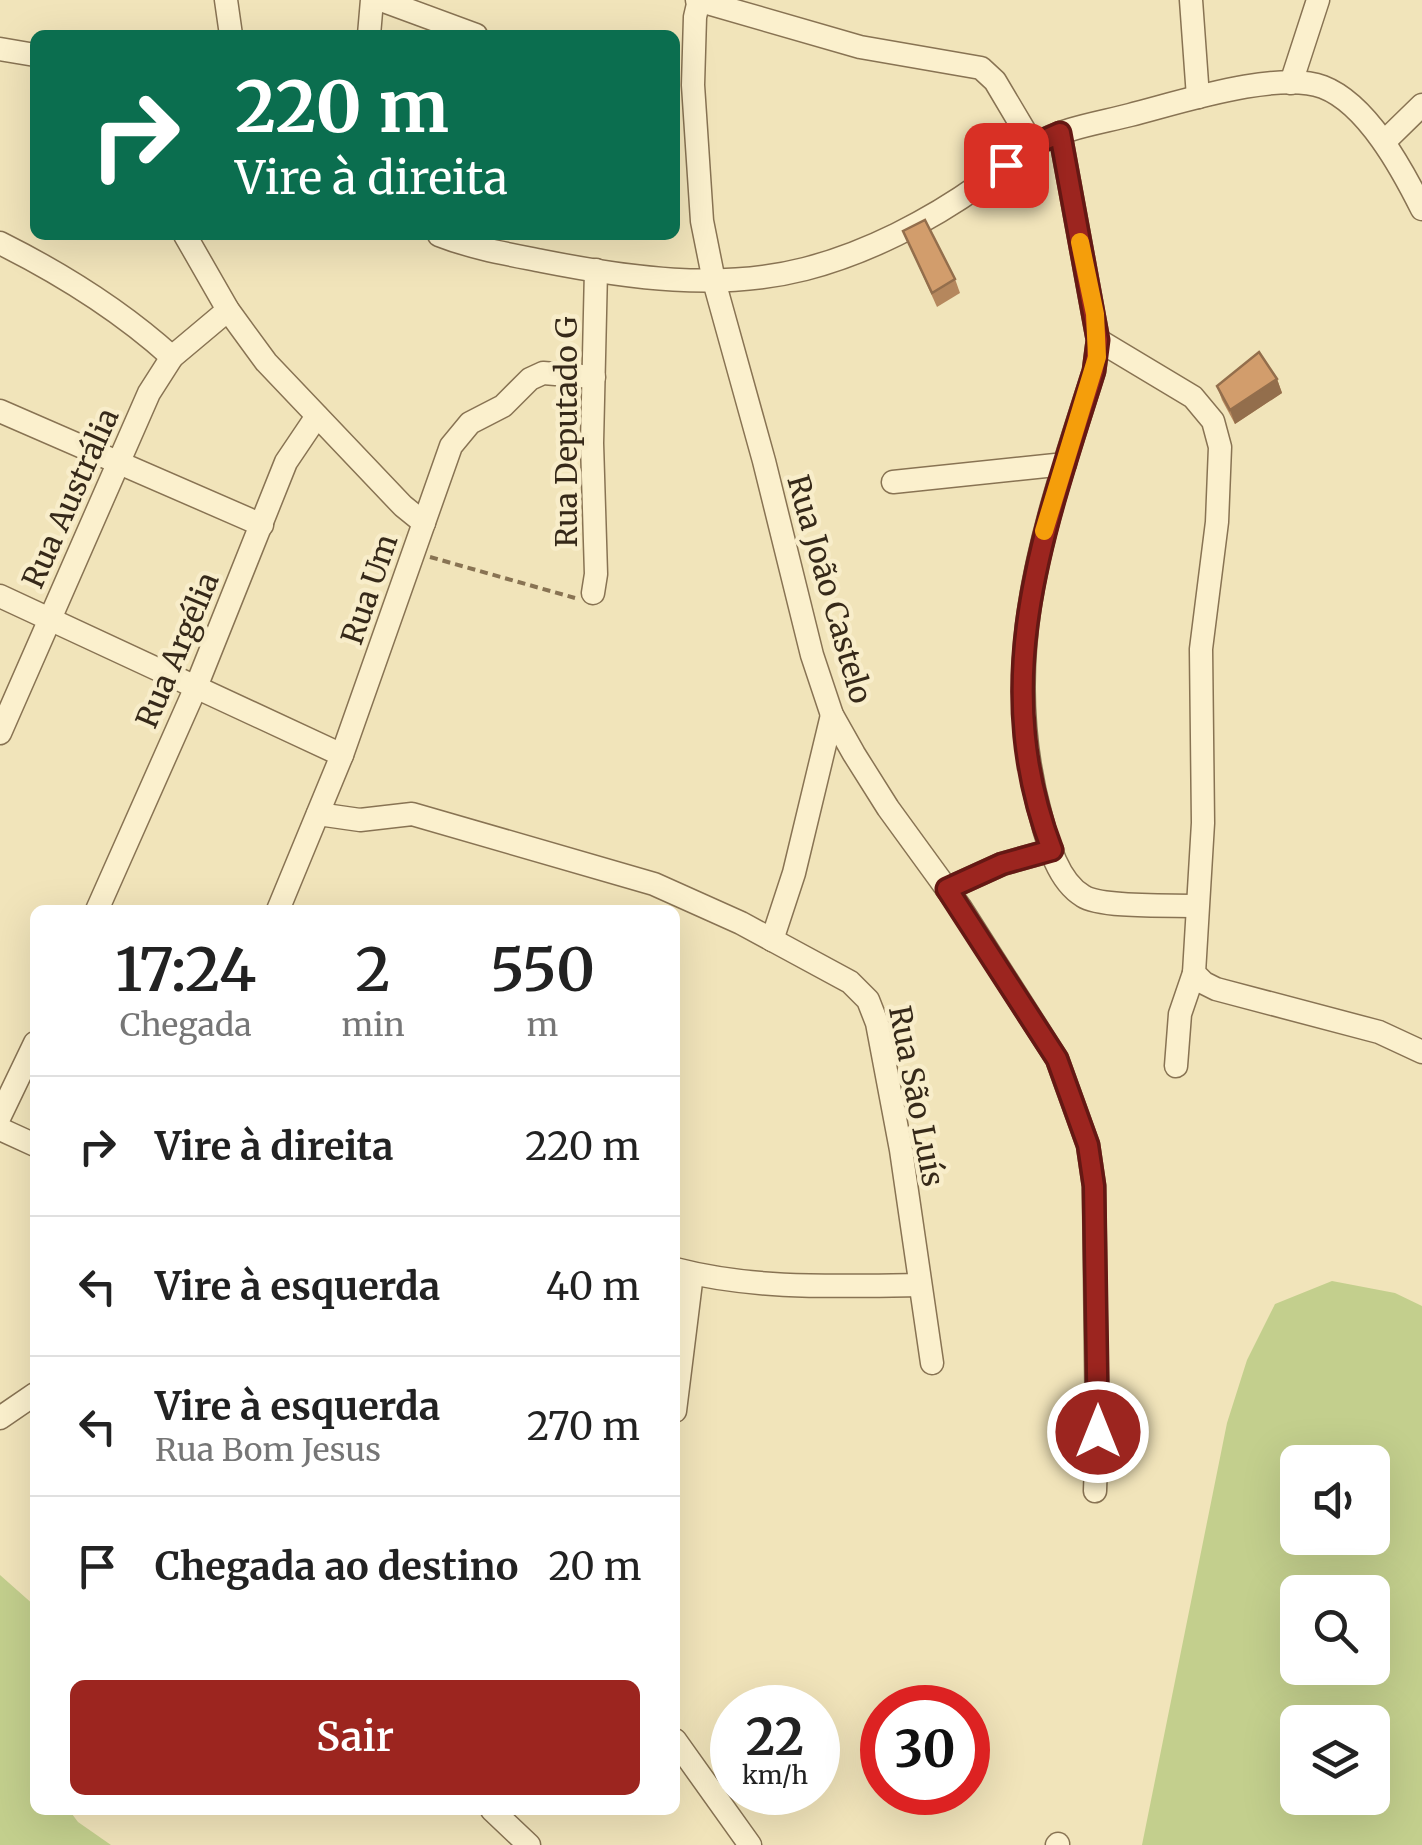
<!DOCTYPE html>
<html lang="pt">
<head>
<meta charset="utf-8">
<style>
  body { margin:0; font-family:Merriweather,serif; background:#f2f2f2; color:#222; height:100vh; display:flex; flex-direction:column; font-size:38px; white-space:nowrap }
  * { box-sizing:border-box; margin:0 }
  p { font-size:32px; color:#767676 }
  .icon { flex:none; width:55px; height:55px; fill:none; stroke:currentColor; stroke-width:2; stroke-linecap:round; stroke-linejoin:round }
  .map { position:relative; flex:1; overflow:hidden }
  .sheet { position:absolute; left:30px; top:905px; width:650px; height:910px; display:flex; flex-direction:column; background:#fff; border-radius:15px; box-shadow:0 10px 40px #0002 }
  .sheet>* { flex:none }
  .guide { position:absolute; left:30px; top:30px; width:650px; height:210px; border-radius:15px; box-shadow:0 10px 40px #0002; background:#0b6e4f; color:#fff; overflow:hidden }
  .controls { position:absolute; left:1280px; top:1445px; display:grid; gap:20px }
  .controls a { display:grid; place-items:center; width:110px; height:110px; border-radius:15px; background:#fff; box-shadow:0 10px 40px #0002; font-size:50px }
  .speed { position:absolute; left:710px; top:1685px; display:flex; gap:20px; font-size:50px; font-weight:700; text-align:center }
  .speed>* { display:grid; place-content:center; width:130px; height:130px; border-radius:50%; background:#fff; box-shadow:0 10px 40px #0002; line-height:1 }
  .speed small { font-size:25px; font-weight:400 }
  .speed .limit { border:15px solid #d22; background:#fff; color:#111 }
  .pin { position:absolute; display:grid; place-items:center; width:85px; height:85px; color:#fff; margin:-42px; border-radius:20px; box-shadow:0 5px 15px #0006 }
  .me { position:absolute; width:110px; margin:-55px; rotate:0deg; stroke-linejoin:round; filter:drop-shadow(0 0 8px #0008) }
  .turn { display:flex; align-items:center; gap:35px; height:210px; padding:0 40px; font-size:45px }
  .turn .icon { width:130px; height:130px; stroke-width:2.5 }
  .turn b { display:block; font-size:70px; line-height:85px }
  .eta { display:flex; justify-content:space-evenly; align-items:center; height:170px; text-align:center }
  .eta b { font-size:60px; font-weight:600; line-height:70px }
  .action { display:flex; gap:20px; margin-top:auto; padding:20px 40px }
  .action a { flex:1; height:115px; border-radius:15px; background:#9c251f; color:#fff; font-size:40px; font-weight:600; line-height:115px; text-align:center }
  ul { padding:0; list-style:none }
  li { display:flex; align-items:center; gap:30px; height:140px; padding:0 40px; border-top:2px solid #e0e0e0 }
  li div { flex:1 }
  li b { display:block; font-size:38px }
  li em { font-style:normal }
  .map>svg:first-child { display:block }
  .green { fill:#c3cf8d; fill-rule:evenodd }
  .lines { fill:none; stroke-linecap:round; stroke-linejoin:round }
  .minor-casing { stroke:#887353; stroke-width:25 }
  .path { stroke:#887353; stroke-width:4; stroke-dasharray:8 5; stroke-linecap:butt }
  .minor { stroke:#fbf0cd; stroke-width:22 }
  .wall { fill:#b5875d }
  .shaded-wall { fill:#936e4c }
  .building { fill:#d29d6c; stroke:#936e4c; stroke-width:2.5 }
  .route-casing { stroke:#651814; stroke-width:25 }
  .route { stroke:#9c251f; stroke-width:18 }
  .slow { stroke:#f59e0b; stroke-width:18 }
  .labels { text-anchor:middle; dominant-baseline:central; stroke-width:9; stroke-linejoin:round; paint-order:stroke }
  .street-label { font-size:30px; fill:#362919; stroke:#f8edca }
</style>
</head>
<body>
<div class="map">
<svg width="1422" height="1845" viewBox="0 0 1422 1845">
  <rect width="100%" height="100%" fill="#f1e4ba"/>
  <g class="green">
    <path d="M1332,1281L1395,1293L1422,1306V1845H1142L1227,1423L1247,1360L1275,1304ZM1298,1462H1372V1538H1298ZM1298,1592H1372V1668H1298ZM1298,1722H1372V1798H1298Z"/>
    <path d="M0,1575L35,1606V1810H69L78,1822L111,1845H0Z"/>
  </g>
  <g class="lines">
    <g class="minor-casing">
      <g id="minor">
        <path d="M226,0L231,35"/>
        <path d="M381,0L476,35"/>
        <path d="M697,0L860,47L981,68L995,81L1033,145"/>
        <path d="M699,0L695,17L693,85L702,221L714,281L764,461L812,655L832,715L854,754L888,808L960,907L1057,1059L1088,1145L1094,1186L1097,1432L1095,1491"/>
        <path d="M1191,0L1198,97"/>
        <path d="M369,35L372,0"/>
        <path d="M0,49L35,55"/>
        <path d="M1291,83L1318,0"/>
        <path d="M1060,133L1098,340L1094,371C1045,525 996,654 1041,817C1048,844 1058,881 1083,896C1101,908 1172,905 1196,906"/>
        <path d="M1384,142L1422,105"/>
        <path d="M185,235L228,310L266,362L403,506L424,523"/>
        <path d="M439,235C472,248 507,254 542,261C628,278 719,291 805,269C867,253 929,221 981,184C999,171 1016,154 1036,144C1064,128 1099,123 1130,115C1178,103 1277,70 1323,87C1367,104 1402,169 1422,209"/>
        <path d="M0,243C62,274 120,310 172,357"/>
        <path d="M1098,340L1193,397L1213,421L1220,447L1217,522L1201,649L1203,823L1194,973L1204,983L1216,989L1379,1032L1422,1052"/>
        <path d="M0,411L262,525"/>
        <path d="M893,482L1065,464"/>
        <path d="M593,593L596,574L592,443L596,270"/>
        <path d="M0,596L342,755"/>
        <path d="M0,733L149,393L172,357L228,310"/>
        <path d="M318,814L360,820L412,814L654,884L741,923L850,982L868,1000L877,1023L901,1150L932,1363"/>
        <path d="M947,889L1002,864L1052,850"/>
        <path d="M97,910L196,687L286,462L317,416"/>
        <path d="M278,910L342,755L451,446L470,423L503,406L530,379L543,373L594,377"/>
        <path d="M772,940L794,873L832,715"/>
        <path d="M1176,1066L1180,1014L1194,973"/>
        <path d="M0,1116L35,1043"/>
        <path d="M0,1129L35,1145"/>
        <path d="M675,1269C756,1290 837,1286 919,1285"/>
        <path d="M675,1411L692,1274"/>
        <path d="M0,1418L35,1394"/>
        <path d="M675,1740L750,1845"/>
        <path d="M492,1810L529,1845"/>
        <path d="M1057,1845L1058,1844"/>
      </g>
    </g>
    <path class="path" d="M430,557L575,598"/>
    <use href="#minor" class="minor"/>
  </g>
  <g class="wall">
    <path d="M903,231L955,279L960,293L937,307Z"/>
    <path d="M1277,379L1282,393L1235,424L1222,400L1217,386Z"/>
  </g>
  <path class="shaded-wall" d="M1277,379L1282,393L1235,424L1230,410Z"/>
  <g class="building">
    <path d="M925,220L955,279L932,293L903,231Z"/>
    <path d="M1259,352L1277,379L1230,410L1217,386Z"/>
  </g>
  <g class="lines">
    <g class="route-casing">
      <path id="route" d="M1006,165L1033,145L1060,133L1098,340L1094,371C1043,534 987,680 1052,850L1002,864L947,889L1057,1059L1088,1145L1094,1186L1098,1432"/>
    </g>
    <use href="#route" class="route"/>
    <path class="slow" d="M1044,531L1097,357L1095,314L1080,242"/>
  </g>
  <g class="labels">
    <g class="street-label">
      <text transform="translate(566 432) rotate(-90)">Rua Deputado G</text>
      <text transform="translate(70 498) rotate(-66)">Rua Austrália</text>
      <text transform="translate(369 589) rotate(-71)">Rua Um</text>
      <text transform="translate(830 589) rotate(74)">Rua João Castelo</text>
      <text transform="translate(177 650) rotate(-67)">Rua Argélia</text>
      <text transform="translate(917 1096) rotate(79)">Rua São Luís</text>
    </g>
  </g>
</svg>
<div class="controls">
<a><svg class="icon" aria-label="sound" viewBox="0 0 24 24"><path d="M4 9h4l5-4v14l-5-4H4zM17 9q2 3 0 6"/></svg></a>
<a><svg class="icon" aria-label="search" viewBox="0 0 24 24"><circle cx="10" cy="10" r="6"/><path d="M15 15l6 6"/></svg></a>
<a><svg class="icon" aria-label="layers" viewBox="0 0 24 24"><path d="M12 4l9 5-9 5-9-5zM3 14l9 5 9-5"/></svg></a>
</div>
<div class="speed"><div>22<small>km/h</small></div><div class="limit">30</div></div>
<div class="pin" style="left:1006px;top:165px;background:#d93025"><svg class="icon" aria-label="arrive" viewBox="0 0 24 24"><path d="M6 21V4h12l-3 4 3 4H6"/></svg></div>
<svg class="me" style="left:1098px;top:1432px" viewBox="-20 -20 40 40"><circle r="17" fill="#9c251f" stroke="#fff" stroke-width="3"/><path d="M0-11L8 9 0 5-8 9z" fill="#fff"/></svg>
<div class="guide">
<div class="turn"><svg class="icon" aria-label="right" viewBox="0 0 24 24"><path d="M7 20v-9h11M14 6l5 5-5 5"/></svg><div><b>220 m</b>Vire à direita</div></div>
</div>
<section class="sheet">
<div class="eta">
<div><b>17:24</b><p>Chegada</p></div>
<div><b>2</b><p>min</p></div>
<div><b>550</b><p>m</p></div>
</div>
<ul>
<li><svg class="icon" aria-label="right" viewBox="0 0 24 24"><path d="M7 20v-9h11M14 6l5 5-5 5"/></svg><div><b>Vire à direita</b></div><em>220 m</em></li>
<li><svg class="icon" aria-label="left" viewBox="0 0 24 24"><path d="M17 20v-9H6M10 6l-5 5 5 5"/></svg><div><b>Vire à esquerda</b></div><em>40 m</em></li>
<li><svg class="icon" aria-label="left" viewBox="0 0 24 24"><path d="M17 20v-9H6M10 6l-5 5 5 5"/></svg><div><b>Vire à esquerda</b><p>Rua Bom Jesus</p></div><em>270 m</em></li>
<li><svg class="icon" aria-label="arrive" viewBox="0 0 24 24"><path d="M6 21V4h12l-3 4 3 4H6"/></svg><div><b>Chegada ao destino</b></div><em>20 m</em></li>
</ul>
<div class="action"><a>Sair</a></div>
</section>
</div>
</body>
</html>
